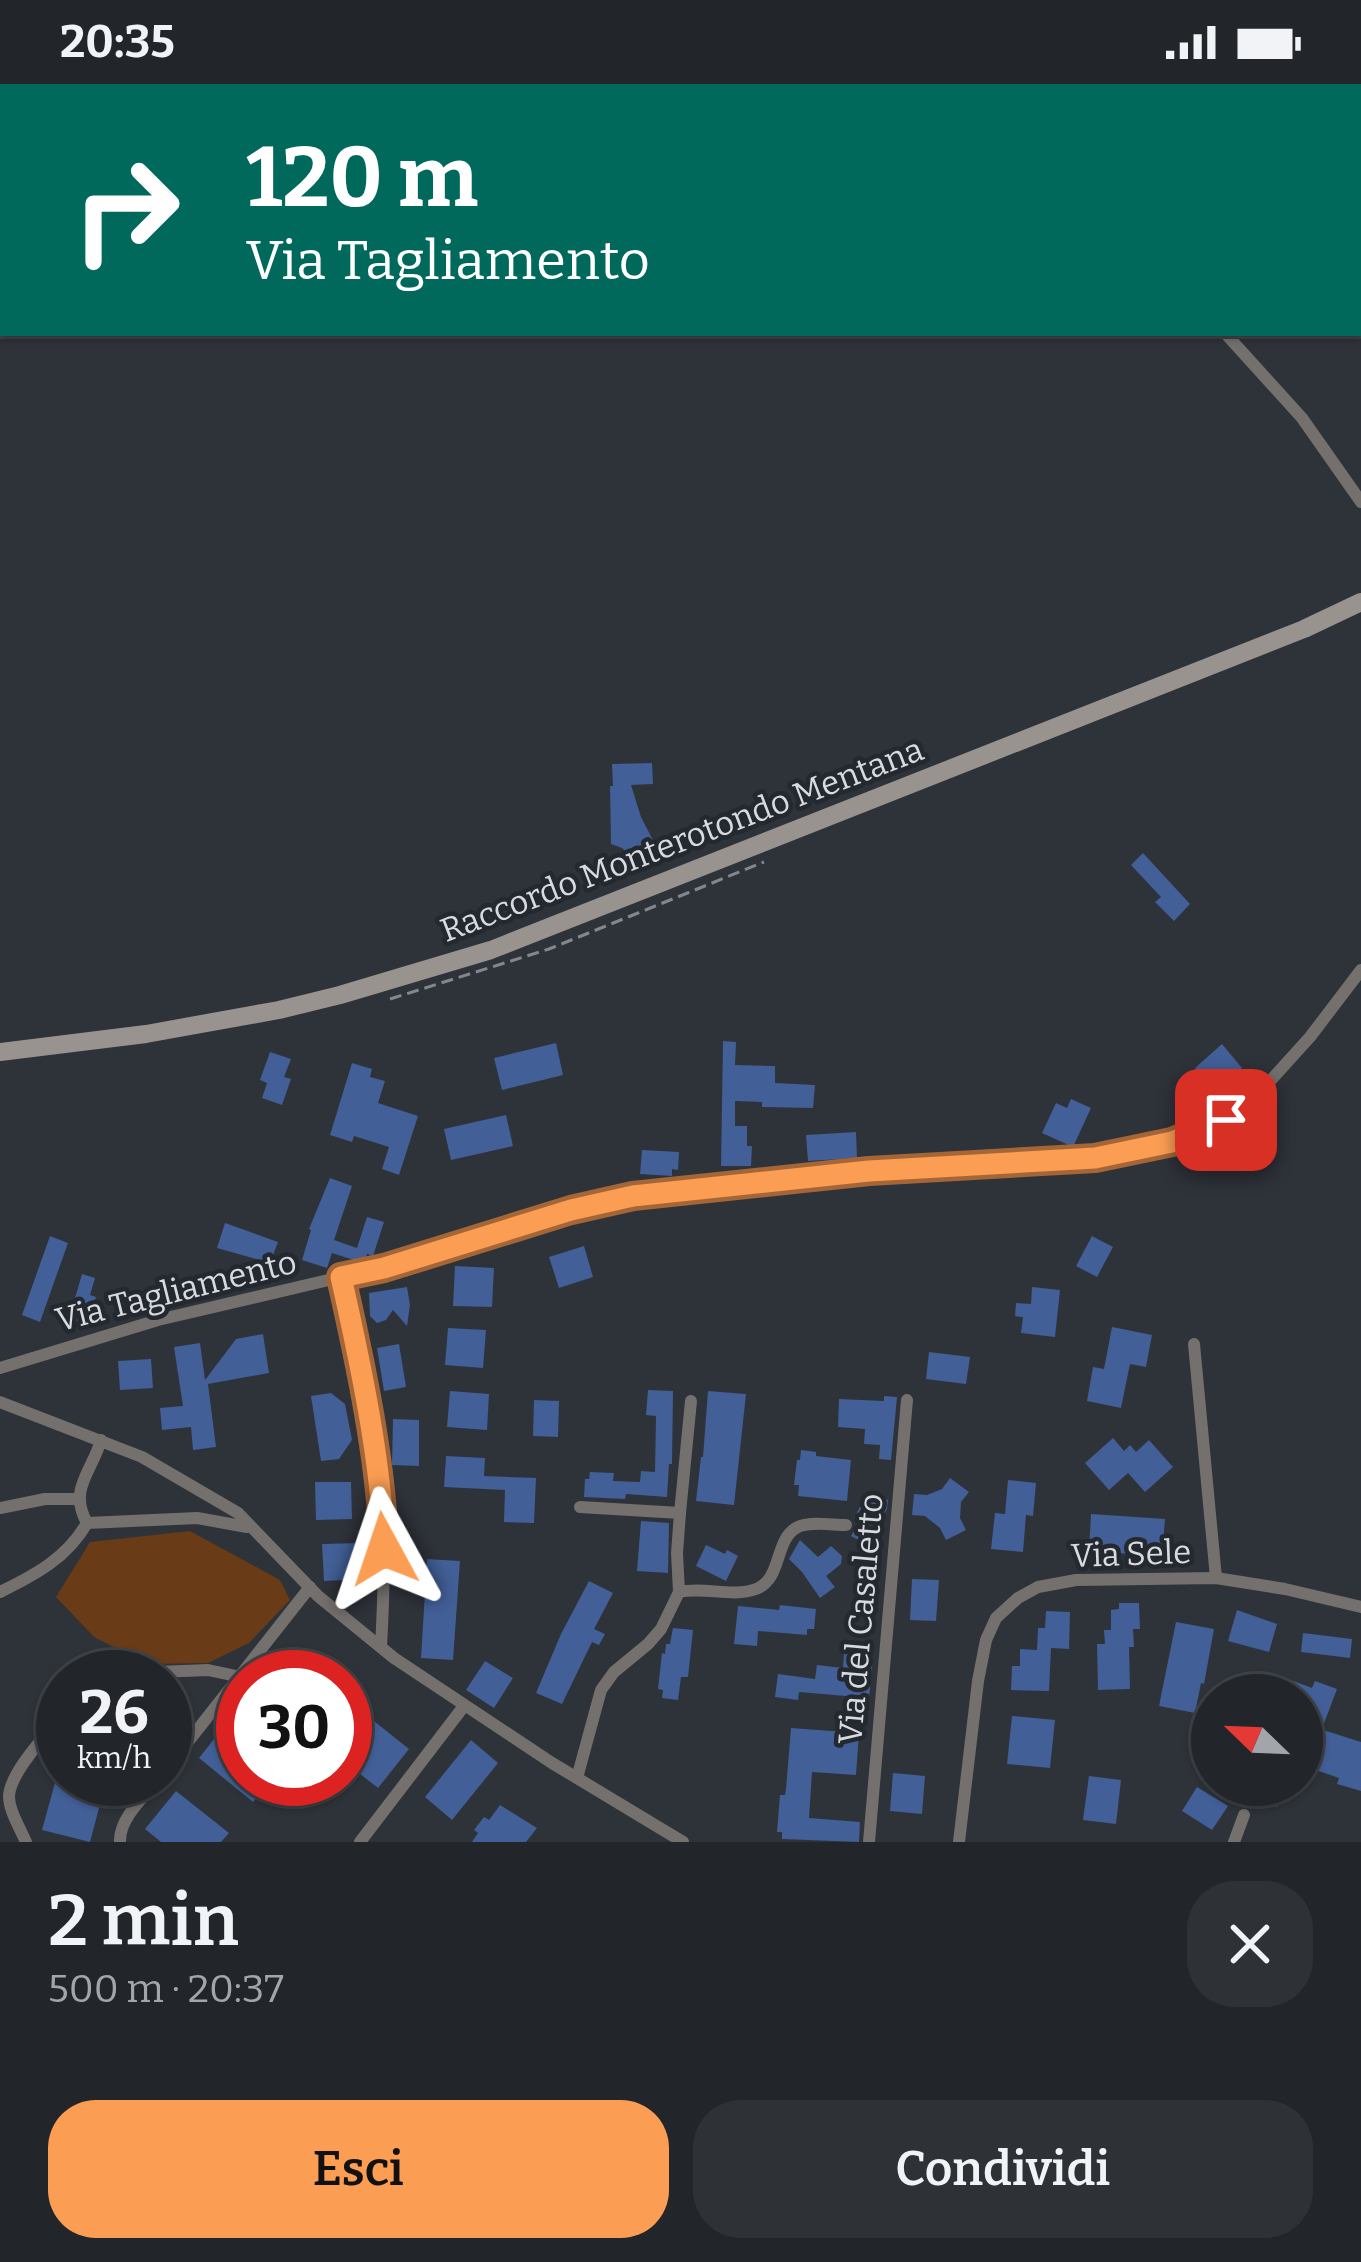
<!DOCTYPE html>
<html lang="it">
<head>
<meta charset="utf-8">
<style>
  body { margin:0; font-family:Bitter,serif; background:#2e3237; color:#f1f3f6; height:100vh; display:flex; flex-direction:column; font-size:45px; white-space:nowrap }
  * { box-sizing:border-box; margin:0 }
  p { font-size:39px; color:#a2a5a9 }
  .icon { flex:none; width:66px; height:66px; fill:none; stroke:currentColor; stroke-width:2; stroke-linecap:round; stroke-linejoin:round }
  .map { position:relative; height:1758px; overflow:hidden }
  .side { display:flex; flex-direction:column; background:#22262b; flex:1 }
  .side>* { flex:none }
  .top-card { position:absolute; left:0px; top:0px; width:1362px; height:252px; box-shadow:0 3px 9px #0004,0 0 0 3px #3f4347; background:#00695c; color:#fff; overflow:hidden }
  .needle { width:78px; rotate:293deg }
  .controls { position:absolute; left:1191px; top:1590px; display:grid; gap:24px }
  .controls a { display:grid; place-items:center; width:132px; height:132px; border-radius:50%; background:#22262b; box-shadow:0 3px 9px #0004,0 0 0 3px #3f4347; font-size:60px }
  .speed { position:absolute; left:36px; top:1566px; display:flex; gap:24px; font-size:60px; font-weight:700; text-align:center }
  .speed>* { display:grid; place-content:center; width:156px; height:156px; border-radius:50%; background:#22262b; box-shadow:0 3px 9px #0004,0 0 0 3px #3f4347; line-height:1 }
  .speed small { font-size:30px; font-weight:400 }
  .speed .limit { border:18px solid #d22; background:#fff; color:#111 }
  .pin { position:absolute; display:grid; place-items:center; width:102px; height:102px; color:#fff; margin:-51px; border-radius:24px; box-shadow:0 6px 18px #0006 }
  .me { position:absolute; width:132px; margin:-66px; rotate:355deg; stroke-linejoin:round; filter:drop-shadow(0 0 9px #0008) }
  .turn { display:flex; align-items:center; gap:42px; height:252px; padding:0 48px; font-size:54px }
  .turn .icon { width:156px; height:156px; stroke-width:2.5 }
  .turn b { display:block; font-size:84px; line-height:102px }
  .round { display:grid; place-items:center; flex:none; width:126px; height:126px; border-radius:48px; background:#2e3237 }
  .head { display:flex; align-items:center; justify-content:space-between; height:204px; padding:0 48px }
  h1 { font-size:72px; font-weight:600; line-height:90px }
  .primary-button { display:flex; gap:24px; margin-top:auto; padding:24px 48px }
  .primary-button a { flex:1; height:138px; border-radius:48px; background:#fc9d54; color:#111; font-size:48px; font-weight:600; line-height:138px; text-align:center }
  .primary-button a+a { background:#2e3237; color:#f1f3f6 }
  .status { display:flex; justify-content:space-between; align-items:center; height:84px; padding:0 60px; background:#22262b; direction:ltr }
  .status svg { height:33px; fill:currentColor }
  .map>svg:first-child { display:block }
  .green { fill:#693b17 }
  .building { fill:#425f97 }
  .lines { fill:none; stroke-linecap:round; stroke-linejoin:round }
  .path { stroke:#83868c; stroke-width:3; stroke-dasharray:12 6; stroke-linecap:butt }
  .street { stroke:#74706d; stroke-width:12 }
  .secondary { stroke:#99938f; stroke-width:18 }
  .route-casing { stroke:#a46637; stroke-width:30 }
  .route { stroke:#fc9d54; stroke-width:21 }
  .labels { text-anchor:middle; dominant-baseline:central; stroke-width:9; stroke-linejoin:round; paint-order:stroke }
  .street-label { font-size:33px; fill:#d7dade; stroke:#24282f }
</style>
</head>
<body>
<div class="status"><b>20:35</b><svg viewBox="0 0 49 12"><path d="M0 12V9h3v3zM5 12V6h3v6zM10 12V3h3v9zM15 12V0h3v12zM26 1h20v11H26zM47 4h2v5h-2z"/></svg></div>
<div class="map">
<svg width="1361" height="1758" viewBox="0 0 1361 1758">
  <rect width="100%" height="100%" fill="#2e3239"/>
  <path class="green" d="M190,1447L280,1496L290,1516L249,1559L208,1579L147,1580L94,1553L56,1513L90,1458Z"/>
  <g class="building">
    <path d="M652,679L653,700L631,701L641,733L657,764L655,769L633,775L622,764L611,760L610,702H613L612,680Z"/>
    <path d="M1143,769L1190,820L1174,837L1155,818L1161,813L1131,781Z"/>
    <path d="M723,957L736,958L735,981L775,982V999L815,1001L813,1024L762,1023V1018L735,1017V1042H747V1062H752L751,1082H721Z"/>
    <path d="M556,959L563,991L502,1006L494,974Z"/>
    <path d="M1222,960L1242,984L1215,1008L1195,984Z"/>
    <path d="M270,968L291,975L284,993L291,995L282,1021L262,1014L267,999L260,996Z"/>
    <path d="M352,979L372,985L370,993L385,997L378,1019L418,1032L399,1091L382,1085L389,1063L354,1052L352,1058L330,1051Z"/>
    <path d="M1071,1015L1091,1024L1073,1063L1042,1049L1056,1019L1067,1024Z"/>
    <path d="M506,1031L513,1062L451,1076L444,1045Z"/>
    <path d="M856,1048L857,1074L808,1077L806,1051Z"/>
    <path d="M642,1066L679,1068L678,1086L672,1085V1092L640,1090Z"/>
    <path d="M330,1094L352,1102L334,1156L357,1164L367,1133L384,1138L373,1172L367,1170L365,1177L360,1178L332,1169L327,1184L302,1176L311,1146L309,1145Z"/>
    <path d="M225,1139L278,1158L270,1179L217,1164Z"/>
    <path d="M50,1152L68,1159L40,1238L22,1231Z"/>
    <path d="M1092,1152L1113,1163L1097,1193L1076,1182Z"/>
    <path d="M584,1162L593,1193L559,1204L549,1173Z"/>
    <path d="M455,1182L494,1184L492,1223L453,1222Z"/>
    <path d="M82,1190L95,1194L90,1211L96,1213L88,1240L69,1235Z"/>
    <path d="M407,1203L410,1221L407,1242L393,1226L386,1236L377,1239L370,1232L369,1209Z"/>
    <path d="M1032,1203L1060,1206L1055,1253L1021,1249L1023,1233L1015,1232L1016,1219L1031,1220Z"/>
    <path d="M1112,1243L1152,1251L1146,1283L1130,1280L1121,1324L1087,1317L1093,1283L1104,1285Z"/>
    <path d="M448,1244L486,1246L483,1284L445,1281Z"/>
    <path d="M263,1250L269,1289L208,1300L216,1363L193,1366L191,1343L162,1346L160,1324L183,1322L174,1263L200,1259L205,1296L236,1255Z"/>
    <path d="M399,1260L406,1303L384,1307L377,1264Z"/>
    <path d="M929,1268L970,1273L966,1300L926,1295Z"/>
    <path d="M151,1275L153,1304L120,1306L118,1277Z"/>
    <path d="M648,1306L673,1307L672,1380H669L667,1413L626,1410L625,1415L584,1413L585,1395H589L590,1388L614,1389L613,1397L640,1398L641,1387L655,1388L656,1332L646,1331Z"/>
    <path d="M450,1307L489,1310L487,1346L447,1343Z"/>
    <path d="M708,1307L746,1310L734,1421L696,1417L701,1373H703Z"/>
    <path d="M331,1309L345,1320L352,1356L339,1375L321,1377L311,1312Z"/>
    <path d="M884,1312L897,1313L891,1376L879,1375L880,1361L864,1360L865,1345L838,1343L839,1315L884,1317Z"/>
    <path d="M534,1316L559,1317L558,1353L533,1352Z"/>
    <path d="M393,1335L419,1336V1382L392,1381Z"/>
    <path d="M1113,1354L1124,1367L1130,1361L1136,1368L1149,1356L1173,1383L1145,1408L1128,1389L1109,1406L1085,1379Z"/>
    <path d="M801,1366L816,1368V1372L851,1376L847,1417L798,1412L799,1401H794L797,1376H800Z"/>
    <path d="M446,1372L485,1374L484,1392L536,1394L534,1439L504,1438L505,1406L444,1403Z"/>
    <path d="M950,1394L969,1408L961,1418L960,1434L966,1446L946,1456L940,1444L925,1432L912,1431L914,1410L927,1411L942,1405Z"/>
    <path d="M1008,1396L1036,1399L1033,1432L1026,1431L1023,1468L991,1465L995,1429L1005,1430Z"/>
    <path d="M315,1398H351L352,1435L316,1436Z"/>
    <path d="M868,1408L888,1416L887,1425L868,1461L851,1452L860,1437L854,1434Z"/>
    <path d="M1091,1430L1165,1435L1162,1472L1089,1467Z"/>
    <path d="M641,1437L669,1439L668,1489L637,1487Z"/>
    <path d="M800,1456L818,1473L831,1462L842,1472L841,1480L826,1492L835,1503L820,1514L802,1488L789,1475Z"/>
    <path d="M360,1459L362,1495L324,1497L322,1460Z"/>
    <path d="M706,1461L725,1470L727,1466L738,1472L726,1497L696,1482Z"/>
    <path d="M427,1475L460,1477L453,1576L421,1574Z"/>
    <path d="M912,1495L939,1496L936,1537L910,1536Z"/>
    <path d="M589,1497L613,1509L594,1545L605,1550L599,1561L592,1558L562,1620L536,1609L561,1550Z"/>
    <path d="M1119,1519H1139L1140,1545H1133L1134,1563H1129L1130,1605L1098,1606L1097,1560H1105L1104,1546H1111V1526L1119,1525Z"/>
    <path d="M780,1521L816,1525L814,1545H807V1551L758,1547L757,1562L734,1560L738,1522L779,1526Z"/>
    <path d="M1237,1526L1277,1540L1269,1568L1228,1557Z"/>
    <path d="M1046,1527L1070,1528L1069,1565L1051,1564L1049,1607L1011,1606L1012,1582H1020V1565L1037,1566L1038,1544H1045Z"/>
    <path d="M1176,1538L1214,1545L1204,1600L1201,1599L1195,1629L1159,1622Z"/>
    <path d="M673,1544L693,1546L688,1593H681L678,1616L662,1614L663,1606L658,1605L662,1569L665,1570L666,1560H670Z"/>
    <path d="M1303,1549L1352,1555L1350,1574L1301,1568Z"/>
    <path d="M844,1570L873,1573L869,1614L799,1608L798,1616L775,1613L778,1590L815,1595L817,1581L843,1584Z"/>
    <path d="M485,1577L513,1594L494,1624L466,1606Z"/>
    <path d="M1288,1595L1312,1604L1315,1597L1337,1605L1323,1642L1302,1635V1611H1282Z"/>
    <path d="M355,1622L409,1665L378,1704L345,1678V1635Z"/>
    <path d="M1012,1632L1055,1636L1050,1684L1007,1680Z"/>
    <path d="M230,1635L243,1645V1695H271L253,1718L199,1674Z"/>
    <path d="M791,1644L859,1649L856,1691L812,1688L809,1734L860,1738L859,1758L782,1755V1748H777L780,1711H785L786,1705Z"/>
    <path d="M1317,1644L1361,1658V1707L1337,1700L1339,1694L1304,1682Z"/>
    <path d="M471,1656L498,1679L452,1736L425,1713Z"/>
    <path d="M893,1689L925,1692L922,1730L890,1727Z"/>
    <path d="M1089,1692L1121,1696L1116,1740L1083,1736Z"/>
    <path d="M56,1695L106,1698L90,1758L42,1746Z"/>
    <path d="M1221,1701H1285L1277,1723Z"/>
    <path d="M1197,1703L1228,1722L1212,1746L1182,1727Z"/>
    <path d="M176,1707L229,1749L221,1758H161L145,1745Z"/>
    <path d="M500,1721L537,1744L526,1758H472L478,1749L474,1746L484,1733L489,1736Z"/>
  </g>
  <g class="lines">
    <path class="path" d="M390,915L549,865L764,778"/>
    <g class="street">
      <path d="M1225,249L1302,334L1361,418"/>
      <path d="M341,1193C360,1276 380,1367 383,1451C385,1488 383,1526 381,1563"/>
      <path d="M1194,1260L1216,1494"/>
      <path d="M0,1284L158,1236L384,1183L571,1126L633,1112L869,1087L1068,1077L1129,1068L1173,1058L1226,1036L1252,1017L1310,953L1361,886"/>
      <path d="M0,1318L142,1373L238,1429L318,1512L394,1574L552,1679L683,1758"/>
      <path d="M580,1423L680,1429L677,1469L679,1508"/>
      <path d="M0,1424L45,1415H78"/>
      <path d="M680,1429L691,1317"/>
      <path d="M87,1439L197,1434L247,1443"/>
      <path d="M87,1439C68,1405 92,1388 101,1356"/>
      <path d="M0,1508C35,1491 67,1474 87,1439"/>
      <path d="M90,1593L107,1579L120,1577L158,1588L208,1586L241,1593"/>
      <path d="M165,1687L310,1503"/>
      <path d="M577,1694L601,1606L614,1588L648,1560L661,1545L679,1508C704,1502 732,1514 756,1505C783,1495 774,1454 798,1443C810,1437 832,1441 846,1441"/>
      <path d="M26,1758C20,1744 9,1727 9,1712C10,1688 49,1648 63,1629"/>
      <path d="M120,1758C119,1734 144,1713 159,1695"/>
      <path d="M360,1758L464,1622"/>
      <path d="M869,1758L907,1316"/>
      <path d="M959,1758L978,1597L986,1556L996,1534L1018,1514L1038,1503L1076,1496L1216,1494L1285,1505L1361,1523"/>
      <path d="M1234,1758L1244,1731"/>
    </g>
    <path class="secondary" d="M0,968L146,950L279,926L340,911L491,866L1304,545L1361,518"/>
  </g>
  <g class="lines">
    <g class="route-casing">
      <path id="route" d="M384,1465C382,1380 360,1277 341,1193L384,1184L571,1126L633,1112L869,1087L1095,1074L1172,1058L1226,1036"/>
    </g>
    <use href="#route" class="route"/>
  </g>
  <g class="labels">
    <g class="street-label">
      <text transform="translate(682 756) rotate(-21)">Raccordo Monterotondo Mentana</text>
      <text transform="translate(176 1207) rotate(-14)">Via Tagliamento</text>
      <text transform="translate(1131 1470) rotate(-2)">Via Sele</text>
      <text transform="translate(861 1535) rotate(-85)">Via del Casaletto</text>
    </g>
  </g>
</svg>
<div class="controls">
<a><svg class="needle" viewBox="-14 -14 28 28"><path d="M0-13l5 13h-10z" fill="#e53935"/><path d="M0 13l5-13h-10z" fill="#a2a5a9"/></svg></a>
</div>
<div class="speed"><div>26<small>km/h</small></div><div class="limit">30</div></div>
<div class="pin" style="left:1226px;top:1036px;background:#d93025"><svg class="icon" aria-label="arrive" viewBox="0 0 24 24"><path d="M6 21V4h12l-3 4 3 4H6"/></svg></div>
<svg class="me" style="left:384px;top:1465px" viewBox="-20 -20 40 40"><path d="M0-17L14 15 0 8-14 15z" fill="#fc9d54" stroke="#fff" stroke-width="4"/></svg>
<div class="top-card">
<div class="turn"><svg class="icon" aria-label="right" viewBox="0 0 24 24"><path d="M7 20v-9h11M14 6l5 5-5 5"/></svg><div><b>120 m</b>Via Tagliamento</div></div>
</div>
</div>
<section class="side">
<div class="head"><div><h1>2 min</h1><p>500 m · 20:37</p></div><a class="round"><svg class="icon" aria-label="close" viewBox="0 0 24 24"><path d="M6 6l12 12M18 6L6 18"/></svg></a></div>
<div class="primary-button"><a>Esci</a><a>Condividi</a></div>
</section>
</body>
</html>
